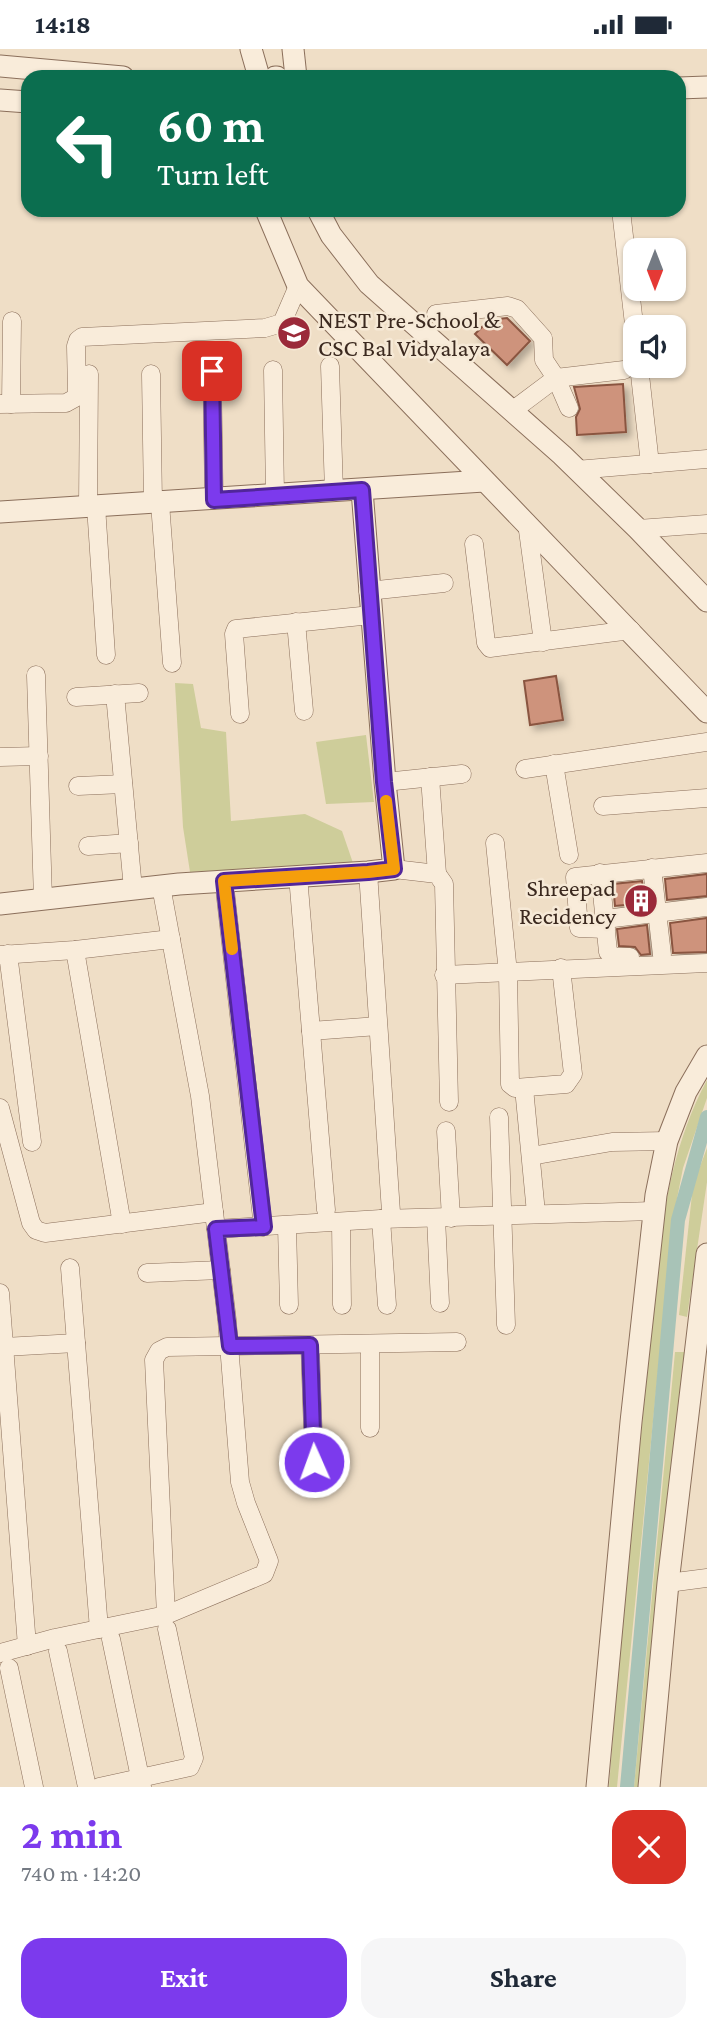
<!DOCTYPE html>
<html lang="en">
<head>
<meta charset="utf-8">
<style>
  body { margin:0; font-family:"Crimson Pro",serif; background:#f6f6f7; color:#1f2937; height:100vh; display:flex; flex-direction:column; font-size:26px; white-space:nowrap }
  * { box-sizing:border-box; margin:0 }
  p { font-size:23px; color:#747a83 }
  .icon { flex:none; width:38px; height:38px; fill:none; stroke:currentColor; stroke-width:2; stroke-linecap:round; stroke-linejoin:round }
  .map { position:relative; height:1738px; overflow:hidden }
  .sheet { display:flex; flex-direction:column; background:#fff; flex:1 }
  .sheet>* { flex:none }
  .top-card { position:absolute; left:21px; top:21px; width:665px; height:147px; border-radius:21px; box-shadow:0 2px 5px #0004; background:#0b6e4f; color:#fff; overflow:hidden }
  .needle { width:46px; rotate:180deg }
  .controls { position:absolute; left:623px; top:189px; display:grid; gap:14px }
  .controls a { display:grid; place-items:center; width:63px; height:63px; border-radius:14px; background:#fff; box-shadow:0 2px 5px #0004; font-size:35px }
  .pin { position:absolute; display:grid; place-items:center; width:60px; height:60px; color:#fff; margin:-30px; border-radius:14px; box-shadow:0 4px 10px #0006 }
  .me { position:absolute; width:77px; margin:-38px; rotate:358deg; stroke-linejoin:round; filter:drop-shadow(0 0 5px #0008) }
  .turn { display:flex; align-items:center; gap:24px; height:147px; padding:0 21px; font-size:32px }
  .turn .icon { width:91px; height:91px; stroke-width:2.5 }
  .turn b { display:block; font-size:49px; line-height:60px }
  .round { display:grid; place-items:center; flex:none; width:74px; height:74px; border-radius:21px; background:#f6f6f7 }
  .summary { display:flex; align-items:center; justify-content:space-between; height:119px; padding:0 21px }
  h1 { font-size:42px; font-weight:700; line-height:52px; color:#7c3aed }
  .primary-button { display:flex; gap:14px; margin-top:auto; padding:14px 21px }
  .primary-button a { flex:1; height:80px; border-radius:21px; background:#7c3aed; color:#fff; font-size:28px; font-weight:700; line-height:80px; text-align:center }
  .primary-button a+a { background:#f6f6f7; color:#1f2937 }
  .status { display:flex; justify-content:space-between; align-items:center; height:49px; padding:0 35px; background:#fff; direction:ltr }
  .status svg { height:19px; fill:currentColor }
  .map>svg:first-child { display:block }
  .green { fill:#cecd9a }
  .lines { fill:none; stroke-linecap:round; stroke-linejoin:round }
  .canal { stroke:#a8c3b7; stroke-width:14 }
  .building { fill:#ce937c; stroke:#8a5541; stroke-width:2; filter:url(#shadow) }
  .minor-casing { stroke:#8b6f5b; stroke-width:19 }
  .tertiary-casing { stroke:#8b6f5b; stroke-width:23 }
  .minor { stroke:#f9ecda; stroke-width:18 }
  .tertiary { stroke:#f9ecda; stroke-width:21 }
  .route-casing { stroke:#51269a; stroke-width:18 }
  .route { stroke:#7c3aed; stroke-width:12 }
  .slow { stroke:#f59e0b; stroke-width:12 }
  .labels { text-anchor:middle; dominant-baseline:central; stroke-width:5; stroke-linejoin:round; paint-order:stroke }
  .poi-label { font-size:24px; fill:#3b291f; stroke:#f6e9d6; text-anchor:start }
</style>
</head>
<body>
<div class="status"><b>14:18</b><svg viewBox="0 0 49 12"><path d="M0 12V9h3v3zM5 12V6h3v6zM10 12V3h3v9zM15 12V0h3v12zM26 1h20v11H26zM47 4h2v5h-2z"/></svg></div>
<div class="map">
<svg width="707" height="1738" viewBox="0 0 707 1738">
  <defs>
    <filter id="shadow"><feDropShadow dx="4.5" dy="4.5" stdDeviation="3.5" flood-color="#0004"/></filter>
  </defs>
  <rect width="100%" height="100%" fill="#efdec6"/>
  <g class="green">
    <path d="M175,634L193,635L201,679L226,683L231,772L305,765L342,782L353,814L190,823L183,778Z"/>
    <path d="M366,686L374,753L326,755L316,693Z"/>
    <path d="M707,1031V1049L683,1119L673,1170L617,1738H609C619,1604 632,1470 646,1336C657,1233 657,1124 707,1031Z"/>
    <path d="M707,1099V1133L687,1268L679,1266L693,1136Z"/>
    <path d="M675,1303H687L642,1738H634Z"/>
  </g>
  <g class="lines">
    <path class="canal" d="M627,1738L678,1171L707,1068"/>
  </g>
  <g class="building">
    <path d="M507,269L530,292L507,316L475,285L489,271Z"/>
    <path d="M623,335L626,383L577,386L576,368L580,360L574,338Z"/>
    <path d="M556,627L563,671L530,676L524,632Z"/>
    <path d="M707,825V847L667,851L665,830Z"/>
    <path d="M642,832L645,854L615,857L613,835Z"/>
    <path d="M707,869V903L673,904L670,874Z"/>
    <path d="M647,876L650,905L641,906L635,898L619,897L617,880Z"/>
  </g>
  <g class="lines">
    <g class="minor-casing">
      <g id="minor">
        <path d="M621,161L635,284"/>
        <path d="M436,265L508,257L517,260L543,289L544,311L556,329L569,359"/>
        <path d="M330,317L334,443"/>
        <path d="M639,317L650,415"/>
        <path d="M273,321L275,446"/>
        <path d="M212,322L214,451"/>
        <path d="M151,325L153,454"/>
        <path d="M0,355L66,354L75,349L77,343L76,297L78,291L82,288L265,279L282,274L298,237"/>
        <path d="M11,355L12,272"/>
        <path d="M512,362L556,329L624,321"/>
        <path d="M576,421L707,410"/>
        <path d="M160,454L172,614"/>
        <path d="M96,457L106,606"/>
        <path d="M88,458L89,325"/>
        <path d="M527,474L543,593"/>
        <path d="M638,480L707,475"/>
        <path d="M474,495L486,594L490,599L631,581"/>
        <path d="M368,542L444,534"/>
        <path d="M296,573L304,662"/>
        <path d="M36,626L43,850"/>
        <path d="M115,645L133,840"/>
        <path d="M76,648L139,644"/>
        <path d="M240,665L234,585L236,580L371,566"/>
        <path d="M0,708L39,707"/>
        <path d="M554,715L569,806"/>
        <path d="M525,720L707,693"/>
        <path d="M430,728L437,825"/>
        <path d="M385,733L462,725"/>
        <path d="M78,737L123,735"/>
        <path d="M603,757L707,749"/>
        <path d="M495,794L508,924L510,1035L515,1039L566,1035L573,1025L561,919"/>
        <path d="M88,797L129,794"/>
        <path d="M652,819L662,906"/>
        <path d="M394,820L437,825L444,835L449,1053"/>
        <path d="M368,823L391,1163"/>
        <path d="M600,824L608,903L614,908H630"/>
        <path d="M298,827L326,1161"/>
        <path d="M224,832L263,1178"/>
        <path d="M605,870L707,858"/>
        <path d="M606,880L579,879L575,828L707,814"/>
        <path d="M75,901L122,1175"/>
        <path d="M8,905L32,1093"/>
        <path d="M0,906L75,901L171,890"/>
        <path d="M444,926L707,914"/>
        <path d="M311,982L378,977"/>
        <path d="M524,1039L536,1164"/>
        <path d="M0,1059L31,1174L36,1181L45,1184L214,1163"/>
        <path d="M499,1068L506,1276"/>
        <path d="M446,1082L451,1169"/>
        <path d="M531,1107L612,1093L667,1092"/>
        <path d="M436,1169L440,1254"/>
        <path d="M381,1170L387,1256"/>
        <path d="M341,1173L342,1256"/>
        <path d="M287,1177L289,1256"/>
        <path d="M216,1180L381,1170L654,1162"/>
        <path d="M70,1219L99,1580"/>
        <path d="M147,1224L221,1221"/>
        <path d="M0,1244L27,1597"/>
        <path d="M370,1295V1379"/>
        <path d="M310,1296L314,1413"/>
        <path d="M4,1298L76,1294"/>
        <path d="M668,1534L707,1529"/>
        <path d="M166,1566L154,1311L159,1302L167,1298L457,1293"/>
        <path d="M111,1590L142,1738"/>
        <path d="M58,1602L87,1738"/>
        <path d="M0,1604L55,1589L166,1566L264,1525L269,1512L246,1454L240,1433L227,1271L200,1047L161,837"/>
        <path d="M9,1619L34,1738"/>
        <path d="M99,1738L190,1718L194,1709L167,1580"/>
      </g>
    </g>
    <g class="tertiary-casing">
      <g id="tertiary">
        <path d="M251,0L259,28"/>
        <path d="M293,0L296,28"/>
        <path d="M0,17L123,28"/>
        <path d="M275,28H277"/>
        <path d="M679,39L707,38"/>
        <path d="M0,51L28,53"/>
        <path d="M266,161L298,237L707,663"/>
        <path d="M318,161L331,186L369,235L562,406L638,480L707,552"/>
        <path d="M0,463L484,432"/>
        <path d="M0,855L179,835L368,823L394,820L385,733L362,441"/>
        <path d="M597,1738L631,1373L656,1146L667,1092L686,1043L707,1007"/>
        <path d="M649,1738L668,1534L707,1205"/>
      </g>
    </g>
    <use href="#minor" class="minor"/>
    <use href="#tertiary" class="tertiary"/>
  </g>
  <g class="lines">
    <g class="route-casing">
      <path id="route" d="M212,322L214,451L362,441L384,733L394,820L368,823L224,832L264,1178L216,1180L230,1297L310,1296L314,1413"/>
    </g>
    <use href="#route" class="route"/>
    <path class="slow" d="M232,900L224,832L368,823L394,820L386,752"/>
  </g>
  <defs>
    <g id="school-disc" transform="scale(1.75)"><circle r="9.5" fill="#9b2a3a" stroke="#f6e9d6"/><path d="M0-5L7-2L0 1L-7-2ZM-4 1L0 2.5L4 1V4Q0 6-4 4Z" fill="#fff"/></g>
    <g id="building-disc" transform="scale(1.75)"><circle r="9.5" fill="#9b2a3a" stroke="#f6e9d6"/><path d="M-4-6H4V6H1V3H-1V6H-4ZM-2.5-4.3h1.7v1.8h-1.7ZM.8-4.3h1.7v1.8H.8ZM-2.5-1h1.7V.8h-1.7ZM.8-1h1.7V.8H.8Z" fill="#fff"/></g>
  </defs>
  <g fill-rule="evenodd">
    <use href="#school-disc" x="294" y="284"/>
    <use href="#building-disc" x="641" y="852"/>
  </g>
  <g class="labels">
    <g class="poi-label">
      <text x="318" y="270">NEST Pre-School &amp;<tspan x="318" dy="28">CSC Bal Vidyalaya</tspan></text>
      <text x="616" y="838" text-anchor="end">Shreepad<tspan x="616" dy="28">Recidency</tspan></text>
    </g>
  </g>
</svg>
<div class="controls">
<a><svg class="needle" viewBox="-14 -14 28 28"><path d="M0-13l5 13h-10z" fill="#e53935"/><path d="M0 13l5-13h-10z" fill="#747a83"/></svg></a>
<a><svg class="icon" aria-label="sound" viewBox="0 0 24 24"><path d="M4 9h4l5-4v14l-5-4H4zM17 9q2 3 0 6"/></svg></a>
</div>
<div class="pin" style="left:212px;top:322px;background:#d93025"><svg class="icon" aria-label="arrive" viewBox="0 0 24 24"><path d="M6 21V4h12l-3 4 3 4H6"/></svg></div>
<svg class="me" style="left:314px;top:1413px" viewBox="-20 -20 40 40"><circle r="17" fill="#7c3aed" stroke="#fff" stroke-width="3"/><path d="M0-11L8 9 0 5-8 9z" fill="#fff"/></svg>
<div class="top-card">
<div class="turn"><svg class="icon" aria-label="left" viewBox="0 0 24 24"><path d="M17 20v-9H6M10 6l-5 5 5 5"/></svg><div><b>60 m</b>Turn left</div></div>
</div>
</div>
<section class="sheet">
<div class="summary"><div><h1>2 min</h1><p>740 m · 14:20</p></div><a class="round" style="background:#d93025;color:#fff"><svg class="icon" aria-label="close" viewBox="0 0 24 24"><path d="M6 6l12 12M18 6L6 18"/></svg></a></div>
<div class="primary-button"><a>Exit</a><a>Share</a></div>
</section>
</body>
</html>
